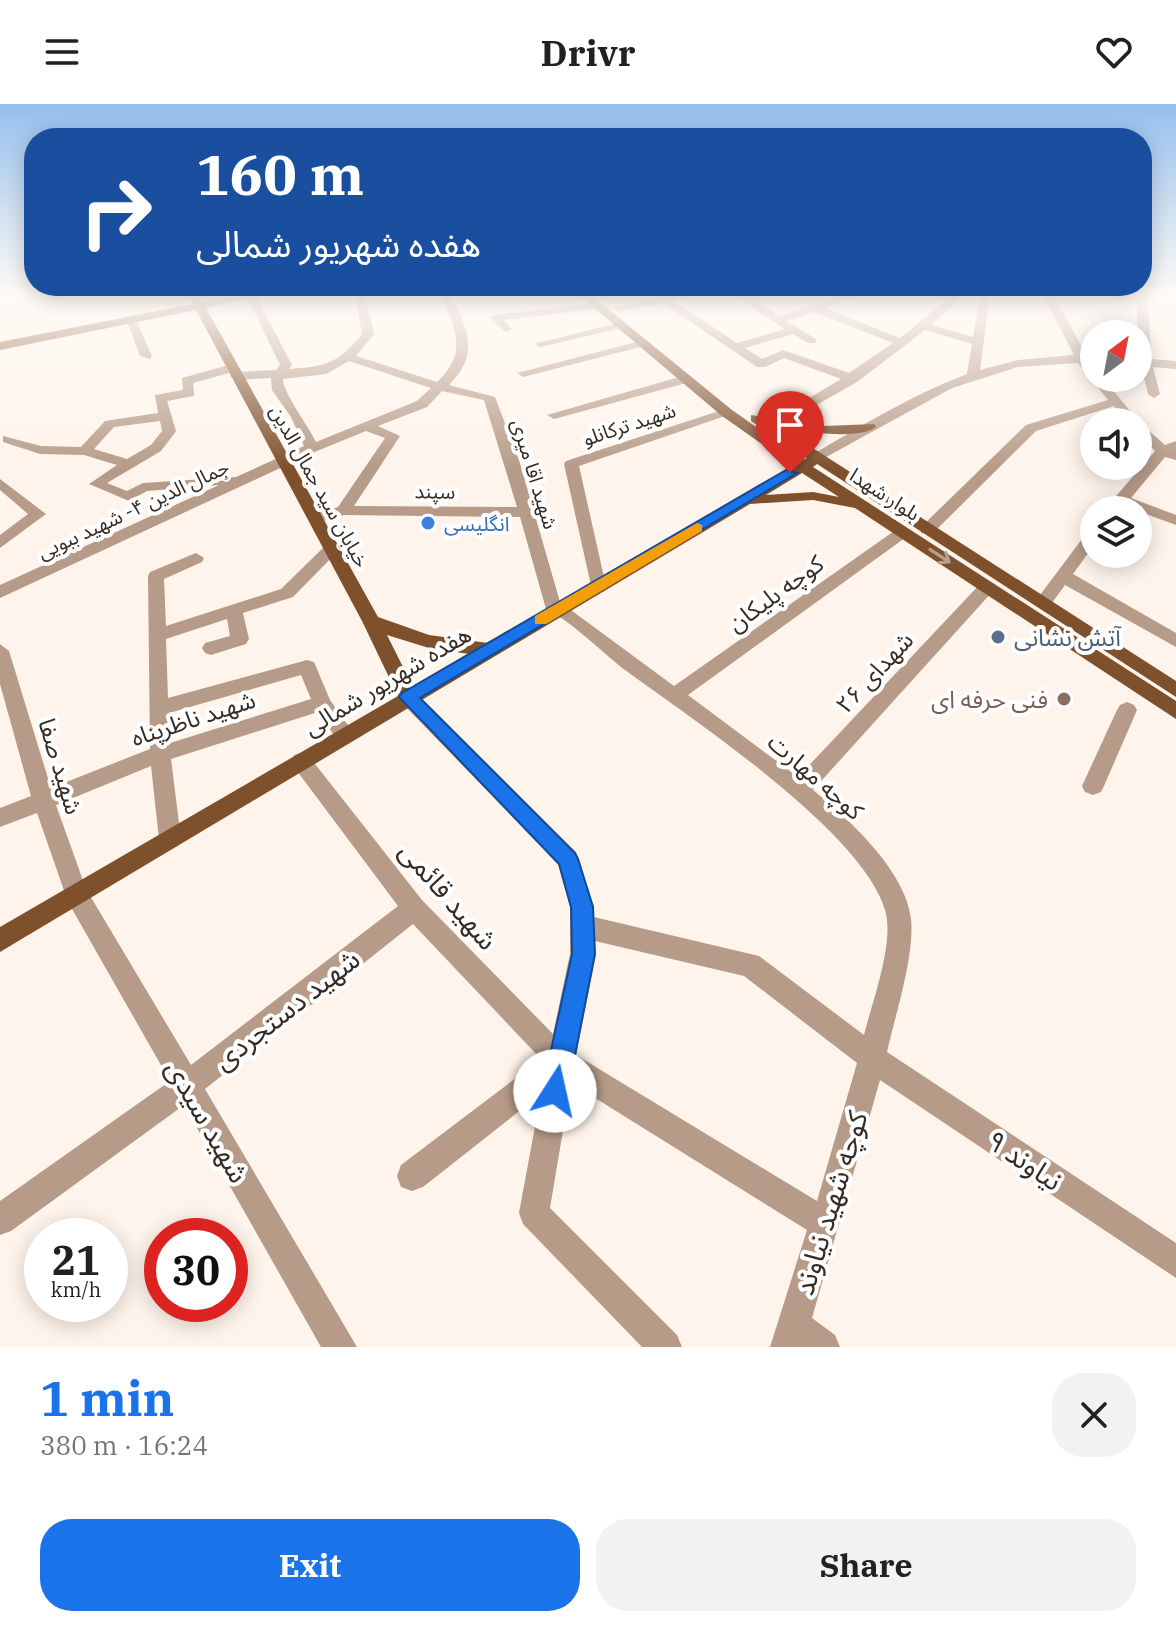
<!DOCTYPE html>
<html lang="en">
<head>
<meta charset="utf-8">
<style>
  body { margin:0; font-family:"IBM Plex Serif","Noto Sans Arabic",serif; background:#f2f2f2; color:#202124; height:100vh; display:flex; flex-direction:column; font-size:30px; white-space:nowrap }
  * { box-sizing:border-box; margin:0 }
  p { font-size:26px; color:#757577 }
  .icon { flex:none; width:44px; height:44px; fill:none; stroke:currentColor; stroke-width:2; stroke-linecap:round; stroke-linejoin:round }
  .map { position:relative; height:1243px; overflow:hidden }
  .panel { display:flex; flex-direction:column; background:#fff; flex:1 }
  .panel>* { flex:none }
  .hud { position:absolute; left:24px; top:24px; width:1128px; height:168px; border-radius:32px; box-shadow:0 4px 20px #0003; background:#1a4fa0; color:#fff; overflow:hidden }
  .needle { width:52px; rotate:32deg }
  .controls { position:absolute; left:1080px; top:216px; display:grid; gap:16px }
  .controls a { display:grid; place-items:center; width:72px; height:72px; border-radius:50%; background:#fff; box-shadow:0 4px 20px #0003; font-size:40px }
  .speed { position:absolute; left:24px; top:1114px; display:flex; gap:16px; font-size:40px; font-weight:700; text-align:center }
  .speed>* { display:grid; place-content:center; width:104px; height:104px; border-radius:50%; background:#fff; box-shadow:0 4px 20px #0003; line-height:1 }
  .speed small { font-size:20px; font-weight:400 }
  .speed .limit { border:12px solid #d22; background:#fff; color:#111 }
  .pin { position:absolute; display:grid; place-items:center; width:68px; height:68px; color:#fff; margin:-82px -34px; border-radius:50% 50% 50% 0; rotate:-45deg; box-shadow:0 0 8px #0007 }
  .pin .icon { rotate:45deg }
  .me { position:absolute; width:88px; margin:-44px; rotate:10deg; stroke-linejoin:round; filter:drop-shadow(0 0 6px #0008) }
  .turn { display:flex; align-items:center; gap:28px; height:168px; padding:0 40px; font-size:36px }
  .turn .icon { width:104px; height:104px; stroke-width:2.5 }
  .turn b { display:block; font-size:56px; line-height:68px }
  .round { display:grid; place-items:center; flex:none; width:84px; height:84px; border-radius:32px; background:#f2f2f2 }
  .head { display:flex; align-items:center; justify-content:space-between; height:136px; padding:0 40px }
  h1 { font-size:48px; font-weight:800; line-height:60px; color:#1a73e8 }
  .button { display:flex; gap:16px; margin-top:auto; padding:16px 40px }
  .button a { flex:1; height:92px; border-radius:32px; background:#1a73e8; color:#fff; font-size:32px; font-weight:800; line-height:92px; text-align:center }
  .button a+a { background:#f2f2f2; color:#202124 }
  header { display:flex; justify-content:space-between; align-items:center; height:104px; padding:0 40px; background:#fff; font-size:36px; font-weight:800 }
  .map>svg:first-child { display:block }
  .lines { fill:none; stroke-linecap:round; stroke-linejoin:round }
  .minor { fill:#b69b88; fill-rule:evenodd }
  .major { fill:#7e502c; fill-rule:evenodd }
  .oneway { stroke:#b89f8b }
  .route { fill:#1a73e8; stroke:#114b97; stroke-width:2 }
  .slow { fill:#f59e0b }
  .shop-dot { fill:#3f7fe0; stroke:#fff; stroke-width:3 }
  .service-dot { fill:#5c6f8a; stroke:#fff; stroke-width:3 }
  .education-dot { fill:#8d6e63; stroke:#fff; stroke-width:3 }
  .labels { text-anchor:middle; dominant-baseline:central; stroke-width:8; stroke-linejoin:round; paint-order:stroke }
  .far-street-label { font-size:20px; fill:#362c23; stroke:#fff }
  .far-shop-label { font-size:20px; fill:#366cbe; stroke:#fff; text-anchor:start }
  .street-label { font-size:24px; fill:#362c23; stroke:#fff }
  .service-label { font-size:24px; fill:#4e5e75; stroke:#fff; text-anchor:start }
  .education-label { font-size:24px; fill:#785e54; stroke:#fff; text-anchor:end }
  .near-street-label { font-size:28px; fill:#362c23; stroke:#fff }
</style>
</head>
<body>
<header><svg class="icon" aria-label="menu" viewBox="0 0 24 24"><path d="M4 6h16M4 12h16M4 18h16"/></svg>Drivr<svg class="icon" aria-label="heart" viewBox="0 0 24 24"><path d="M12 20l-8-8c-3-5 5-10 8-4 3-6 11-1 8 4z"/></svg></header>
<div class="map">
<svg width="1176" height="1243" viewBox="0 0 1176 1243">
  <rect width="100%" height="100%" fill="#fff4eb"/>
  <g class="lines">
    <g class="minor">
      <path d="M246,191L256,192L292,261L289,265C325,263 339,259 362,230L355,191H365L374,230L356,252L437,278C468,249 456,226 441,191H451C468,226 480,250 449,281L495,293L519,356L560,498L674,582L897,425H909V431L688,591L798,673L981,479H993L995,483L993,487L813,686C849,715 906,767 911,815C915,851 895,912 887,948L1176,1139V1174L880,976L812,1214L835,1231L840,1243H770L807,1126L571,979L550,1104L677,1231L682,1243H642L523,1120L519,1109L541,990L423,1083L412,1087L401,1083L397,1072L401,1061L541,955L413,820L205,985L357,1243H321L184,1001L11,1127L0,1131V1097L170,977L68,798L37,709L0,723V704L31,692L0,580V540L9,547L51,684L150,645L148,472L150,468L196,449L204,454L202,458L164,475L166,522L281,485L326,441L332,440L340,445L293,493L243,509L249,535L246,540L211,551L205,549L202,544L205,539L230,532L227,515L166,535L168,594L307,556L314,558L330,596L355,631L352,637H338L318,608L171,655L181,735L178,742L170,745L162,742L159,735L151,662L56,701L86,785L191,961L398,802L294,663L291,657L294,651L301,649L308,651L422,796L553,930L570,850V803L558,760L401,598L398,593L401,588H415L576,748L594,803V813L759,852L864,931C872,898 895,838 885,806C863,728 692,615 625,566C614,558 567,515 559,513C556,512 552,513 548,512L520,413L344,411L316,419L311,417V411L338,403L385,334L366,327L317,347L0,494V481L219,381L147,387L129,397L89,380L117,361L84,351L40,350L3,338V332L41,342L81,343L105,317L158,309L155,291L183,286L182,274L232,260L236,261V267L193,279L194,292L167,297L176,327L174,330L161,347L107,379L127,387L143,379L236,373L304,342L291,313L272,286L271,274L236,276L230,272L236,268L276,266L280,261ZM349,257L431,284L417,297L316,338C308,321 283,289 283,275L326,270ZM442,287L484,296L517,403L354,402L400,332L378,322L427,303ZM160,317L162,327L151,341L127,355L94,345L114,323ZM301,571L311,595L170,639L169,609ZM595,837L744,872L857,959L817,1097L576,951L596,850Z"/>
      <path d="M669,191H693L674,197L737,239L785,225L734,191H747L780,212L841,191H858L825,204L900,234L953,191H965L931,221L973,233L980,191H990L980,266L1018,256L1074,251L1043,191H1054L1086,251H1094V259H1090L1094,274H1103L1140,319L1165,341L1176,337V356L1165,353L1131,394L1176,411V421L1124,402L1120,406H1104L1155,347L1138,330V318H1127L1114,302L1036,327L933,429H921V423L1026,321L1108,296L1078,259L1018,263L952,284L817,358L812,357V351C862,321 912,291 967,270L972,240L925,226L857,278L776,324L769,320L771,317L841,275L784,254L765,263H757L663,199L618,207L613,204ZM814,208L893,239L849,269L783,246L762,255L745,244L793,230L808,239H816V235L787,217Z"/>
      <path d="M1137,191H1147L1152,255L1176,257V265L1153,263L1160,290L1154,294L1148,290L1141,262H1138Z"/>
      <path d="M598,199L602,200V204L504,216L512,225L506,228L489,214L495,211Z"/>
      <path d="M126,214L136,216L152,252L150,255L140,252Z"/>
      <path d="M622,218L626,219V223L540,243L534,240Z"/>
      <path d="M644,236L650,239L648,241L523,273L517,269Z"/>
      <path d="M686,271L692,275L690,278L554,315L547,311Z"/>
      <path d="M722,306L734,309L579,362L606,482L604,486H592L564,360L566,357Z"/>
      <path d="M0,375L46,410L0,444V431L28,410L0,386Z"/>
      <path d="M1094,425V441L1073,470L1176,529V543L1065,481L1049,503H1037L1034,499L1088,427Z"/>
      <path d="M1127,598L1134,601L1137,606L1104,682L1101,688L1093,691L1085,688L1082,682L1117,606L1120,601Z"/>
    </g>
    <path class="major" d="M188,191H199L202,198L237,191H260L206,204L378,513L429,531L488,539L793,362L722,312L579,191H591L732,306L803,356L807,354L751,317V311L824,322L874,320L876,323C856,337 804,327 780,323L1176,577V593L817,360L813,363L1176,597V615L855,404L813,396L750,400L0,848V823L398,592L362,517L196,206L0,246V238L193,200ZM802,369L839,393L813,388L766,391ZM387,531L429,544L469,550L413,583Z"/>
  </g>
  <defs><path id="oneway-shaft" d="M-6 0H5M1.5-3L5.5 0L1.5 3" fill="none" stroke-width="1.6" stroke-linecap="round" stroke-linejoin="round" transform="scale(2)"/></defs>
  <use class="oneway" href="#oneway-shaft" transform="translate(940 452) rotate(33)"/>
  <linearGradient id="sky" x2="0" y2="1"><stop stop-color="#94c0ec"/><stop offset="0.52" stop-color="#fffaf6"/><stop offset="1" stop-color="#fffaf6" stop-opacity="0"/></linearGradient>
  <rect width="1176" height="365" fill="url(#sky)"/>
  <path class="route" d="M786,366L797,369L420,594L575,749L578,755L593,803L595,850L568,987L564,996L555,1000L546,996L542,987L572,850L571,803L559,760L399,593L402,589Z"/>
  <path class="slow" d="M697,419L702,421V427L546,520H535V512Z"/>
  <circle class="shop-dot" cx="428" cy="419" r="8"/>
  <circle class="service-dot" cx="998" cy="533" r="8"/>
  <circle class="education-dot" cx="1064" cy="595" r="8"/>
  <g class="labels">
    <g class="far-street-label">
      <text transform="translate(629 320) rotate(-18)">شهید ترکانلو</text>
      <text transform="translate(535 370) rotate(73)">شهید اقا میری</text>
      <text transform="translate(320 382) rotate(61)">خیابان سید جمال الدین</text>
      <text transform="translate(435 387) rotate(1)">سپند</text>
      <text transform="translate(885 390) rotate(33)">بلوار شهدا</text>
      <text transform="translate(133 405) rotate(-25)">جمال الدین ۴- شهید ببویی</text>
    </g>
    <g class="far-shop-label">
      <text x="444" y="419">انگلیسی</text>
    </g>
    <g class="street-label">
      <text transform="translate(775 489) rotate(-36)">کوچه پلیکان</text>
      <text transform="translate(874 568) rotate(-47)">شهدای ۲۶</text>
      <text transform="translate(387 576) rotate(-31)">هفده شهریور شمالی</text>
      <text transform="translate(193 614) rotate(-18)">شهید ناظرپناه</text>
      <text transform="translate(61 662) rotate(73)">شهید صفا</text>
      <text transform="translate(816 672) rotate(41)">کوچه مهارت</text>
    </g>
    <g class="service-label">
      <text x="1014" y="533">آتش نشانی</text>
    </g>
    <g class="education-label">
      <text x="1048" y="595">فنی حرفه ای</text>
    </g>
    <g class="near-street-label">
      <text transform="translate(449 791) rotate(49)">شهید قائمی</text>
      <text transform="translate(286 905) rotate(-38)">شهید دستجردی</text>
      <text transform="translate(208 1017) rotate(60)">شهید سیدی</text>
      <text transform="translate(1025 1056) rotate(34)">نیاوند ۹</text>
      <text transform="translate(830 1099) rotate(-73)">کوچه شهید نیاوند</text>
    </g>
  </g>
</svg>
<div class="controls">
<a><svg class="needle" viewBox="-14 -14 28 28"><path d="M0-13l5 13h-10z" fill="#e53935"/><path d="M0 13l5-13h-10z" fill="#757577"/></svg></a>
<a><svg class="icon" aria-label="sound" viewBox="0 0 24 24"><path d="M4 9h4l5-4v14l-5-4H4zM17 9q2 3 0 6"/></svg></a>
<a><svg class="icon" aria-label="layers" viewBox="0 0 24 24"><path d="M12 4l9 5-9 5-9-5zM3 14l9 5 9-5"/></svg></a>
</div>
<div class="speed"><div>21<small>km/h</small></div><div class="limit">30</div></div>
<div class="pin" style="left:790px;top:369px;background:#d93025"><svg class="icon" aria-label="arrive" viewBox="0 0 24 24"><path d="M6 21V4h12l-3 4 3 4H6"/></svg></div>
<svg class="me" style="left:555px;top:987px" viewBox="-20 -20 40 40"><circle r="19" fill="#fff"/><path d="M0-13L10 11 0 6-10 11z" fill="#1a73e8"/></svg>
<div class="hud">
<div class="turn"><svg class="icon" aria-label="right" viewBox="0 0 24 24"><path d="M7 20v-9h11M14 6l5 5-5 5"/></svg><div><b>160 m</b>هفده شهریور شمالی</div></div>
</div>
</div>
<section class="panel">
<div class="head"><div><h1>1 min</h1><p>380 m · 16:24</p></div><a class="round"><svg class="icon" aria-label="close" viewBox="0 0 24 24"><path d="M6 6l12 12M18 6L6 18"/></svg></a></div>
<div class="button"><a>Exit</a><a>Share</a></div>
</section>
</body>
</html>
